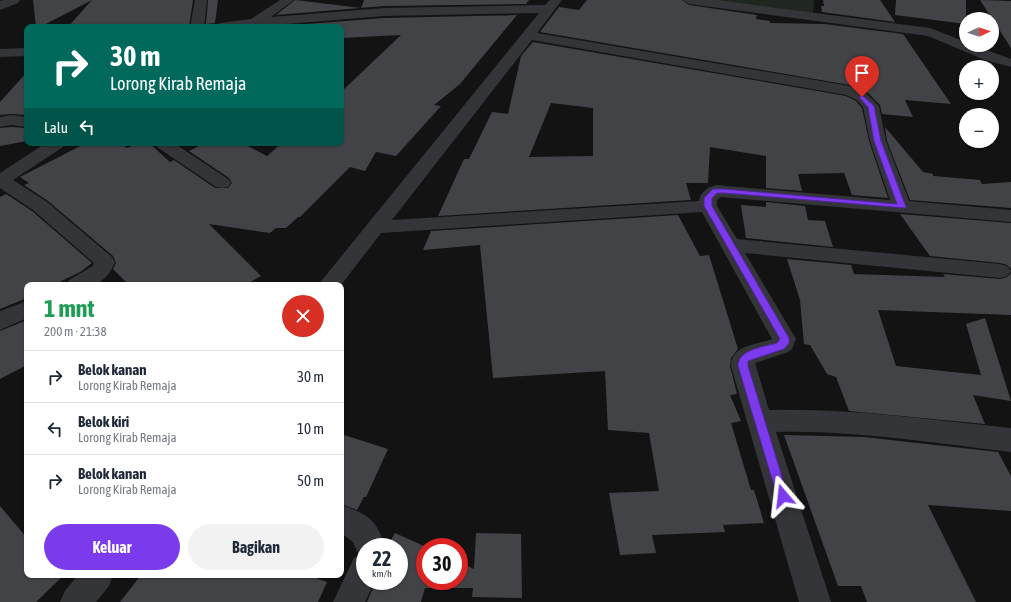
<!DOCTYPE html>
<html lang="id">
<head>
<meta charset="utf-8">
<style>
  body { margin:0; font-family:"Asap Condensed",sans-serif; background:#f2f2f3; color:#1f2937; height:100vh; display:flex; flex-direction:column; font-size:15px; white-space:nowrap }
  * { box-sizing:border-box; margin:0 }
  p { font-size:13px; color:#747a83 }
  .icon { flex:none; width:22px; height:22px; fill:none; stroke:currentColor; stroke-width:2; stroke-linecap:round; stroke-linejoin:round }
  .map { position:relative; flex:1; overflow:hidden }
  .panel { position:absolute; left:24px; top:282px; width:320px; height:296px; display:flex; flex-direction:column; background:#fff; border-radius:8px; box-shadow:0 1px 3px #0004 }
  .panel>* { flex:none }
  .banner { position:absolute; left:24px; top:24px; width:320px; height:122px; border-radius:8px; box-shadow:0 1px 3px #0004; background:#00695c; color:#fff; overflow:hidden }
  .needle { width:26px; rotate:86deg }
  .buttons { position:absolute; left:959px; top:12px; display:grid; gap:8px }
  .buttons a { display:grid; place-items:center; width:40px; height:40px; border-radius:50%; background:#fff; box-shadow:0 1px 3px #0004; font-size:20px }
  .speed { position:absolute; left:356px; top:538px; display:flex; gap:8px; font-size:20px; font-weight:700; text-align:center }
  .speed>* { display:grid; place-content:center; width:52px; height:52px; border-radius:50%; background:#fff; box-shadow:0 1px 3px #0004; line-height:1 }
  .speed small { font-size:10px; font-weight:400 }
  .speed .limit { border:6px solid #d22; background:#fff; color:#111 }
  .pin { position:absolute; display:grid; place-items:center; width:34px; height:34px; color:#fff; margin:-41px -17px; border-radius:50% 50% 50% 0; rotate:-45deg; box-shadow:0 0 4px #0007 }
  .pin .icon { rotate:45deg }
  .me { position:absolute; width:44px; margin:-22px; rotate:343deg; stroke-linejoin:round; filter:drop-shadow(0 0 3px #0008) }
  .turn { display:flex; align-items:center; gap:14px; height:84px; padding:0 20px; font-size:18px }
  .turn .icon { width:52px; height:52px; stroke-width:2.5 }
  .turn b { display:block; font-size:28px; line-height:34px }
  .then { display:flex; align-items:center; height:38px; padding:0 20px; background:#0003; gap:8px; font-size:15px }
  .round { display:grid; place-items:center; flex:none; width:42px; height:42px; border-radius:21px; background:#f2f2f3 }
  .headline { display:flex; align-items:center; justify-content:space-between; height:68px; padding:0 20px }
  h1 { font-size:24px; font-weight:700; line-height:30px; color:#1e9e55 }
  .cta { display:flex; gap:8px; margin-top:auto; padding:8px 20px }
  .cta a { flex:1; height:46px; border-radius:24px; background:#7c3aed; color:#fff; font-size:16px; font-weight:700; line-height:46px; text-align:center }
  .cta a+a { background:#f2f2f3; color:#1f2937 }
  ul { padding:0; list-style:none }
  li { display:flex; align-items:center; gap:12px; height:52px; padding:0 20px; border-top:1px solid #e0e1e3 }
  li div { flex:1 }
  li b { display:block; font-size:15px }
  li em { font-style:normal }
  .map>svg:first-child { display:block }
  .green { fill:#1f2720 }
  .building { fill:#424347; fill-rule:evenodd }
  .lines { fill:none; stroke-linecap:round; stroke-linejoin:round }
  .minor { fill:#343539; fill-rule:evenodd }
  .route { fill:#7c3aed; stroke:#51269a }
</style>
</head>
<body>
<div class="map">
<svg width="1011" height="602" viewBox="0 0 1011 602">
  <rect width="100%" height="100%" fill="#131314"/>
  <path class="green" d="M711,0H814L813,13Z"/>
  <g class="building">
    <path d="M33,0H193L189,27H68L92,0L40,27H36Z"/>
    <path d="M208,0H218L215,23L206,24Z"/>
    <path d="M295,0L361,8L364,0H529L526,4L384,6L276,15Z"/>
    <path d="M587,0H682L689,5L757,15L756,19L770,21V23L824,24L903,34L951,104L905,100L913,117L882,114L880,105L868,93L850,85L540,32L559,7L579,10Z"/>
    <path d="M823,0H880L895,22L822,12L821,6H824Z"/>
    <path d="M896,0H966V24L895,15Z"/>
    <path d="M980,0L1011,1V48Z"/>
    <path d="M517,15L460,84L434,105L441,106L396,156L376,152L365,171L350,167L300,217H298L286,228H276L270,233L209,224L261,276L245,285H129L113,269L116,263L113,256L48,201L24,185L29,183L20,177L86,143H119L127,148L140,143H149L170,162L174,160L215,188H228L232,183L229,178L189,151L205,143H242L267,156L282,143H341V92L401,35L341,38V27H268L384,18Z"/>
    <path d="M533,42L846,96L856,101L862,108L869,141L888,198L852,195L844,173L798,174L802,191L766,188V156L710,147L708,183H686L691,200L438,216L464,159H469L492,112L508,114L521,56ZM551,103L593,108V156L529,157Z"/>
    <path d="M27,72V115L11,114L0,115V102Z"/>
    <path d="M11,127L27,128V141L0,146V128Z"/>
    <path d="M885,127L923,172L933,174V176L980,180L982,184L1011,182V208L910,200L887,141Z"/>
    <path d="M6,194L32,211L92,263L80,272L53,285H27V298L0,309V197Z"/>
    <path d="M766,202L805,206L808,220L825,221L833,247L746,238L741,205L766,207Z"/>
    <path d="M900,214L1011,223V269L1007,265L1000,263L930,256Z"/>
    <path d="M678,215L700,256L709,255L738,349L731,358L730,366L737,394L730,395L741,421L731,423L751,490H754L764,523L723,525L725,532L652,535L656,553L620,555L609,493L659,491L649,433L608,430L605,371L493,378L480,245L423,250L431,231Z"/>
    <path d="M787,259L851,265L854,274L945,277L943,274L1000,279L1007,277L1011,273V315L878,310L896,366L981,375L966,324L985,318L1011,401L973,395L985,424L849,411L836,377L827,374L810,345L804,344L800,300Z"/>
    <path d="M27,320V365L0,379V331Z"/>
    <path d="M341,434L388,449L366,497H364L357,510L341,504Z"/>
    <path d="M784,435L864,437L998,452L1011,476V511L928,505L976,602H867L861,586H838Z"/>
    <path d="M0,506L27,538V575H64L36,602H0Z"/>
    <path d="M395,533L426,547L425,581H459V562L474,569L476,533L521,534L522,598L472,597L473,588H425L421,602H367L376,581H399V547H387Z"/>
    <path d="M141,575H307L327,582L318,602H120Z"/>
  </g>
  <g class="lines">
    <g class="minor">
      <path d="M4,0H20L18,3L0,10V1Z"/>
      <path d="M195,0H207L204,27H190Z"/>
      <path d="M280,0H294L271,17L384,8L545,5L550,0H562L537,33L850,86L867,94L879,106L886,141L909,201L1011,210V222L721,197L717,200V206L737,239L1000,264L1007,266L1011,271L1007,276L1000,278L745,253L796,339L792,349L788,352L755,363L769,410C850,408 930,420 1011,428V452C933,443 855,430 776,432L831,602H799L731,366C731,345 757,345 772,339L702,212L381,233L341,285H318L539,13L384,16L250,27H213L220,23L251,19ZM532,40L846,95L857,100L863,107L870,141L890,200L716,185C708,187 700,192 699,201L392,220Z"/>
      <path d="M683,0H717L930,28L966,42V45H973L1011,59V67L985,60L928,36L689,4Z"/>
      <path d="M27,48V56L0,57V49Z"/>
      <path d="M11,115L27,117V127L11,125L0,127V117Z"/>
      <path d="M46,143H65L63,147L13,180L47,202L112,257L115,262C104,288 91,285 66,285L69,280L93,266L94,263L33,210L0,188V173Z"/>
      <path d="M155,143H174L228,179L231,183L228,187L222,188L216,187L157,147Z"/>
      <path d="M27,301V318L0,330V311Z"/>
      <path d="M341,505C367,514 377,519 385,547H365V581H375L365,602H333L354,558L359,556L353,542L341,533Z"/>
      <path d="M78,575H113L109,586L96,602H60L65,591Z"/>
    </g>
  </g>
  <path class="route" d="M862,95L874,106L881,141L906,207L905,208L724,193H717L712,198V206L789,338V343L784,349L748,361V366L788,496L787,500L783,502L778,500L777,496L738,366C738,349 764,347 777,343L780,339L704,206V198L713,189H724L897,204L874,141L868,107L859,97Z"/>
</svg>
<div class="buttons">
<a><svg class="needle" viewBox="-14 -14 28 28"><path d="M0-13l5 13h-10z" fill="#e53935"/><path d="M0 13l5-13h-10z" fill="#747a83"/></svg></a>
<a>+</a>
<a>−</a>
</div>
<div class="speed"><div>22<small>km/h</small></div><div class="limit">30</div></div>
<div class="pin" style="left:862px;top:97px;background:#d93025"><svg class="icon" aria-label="arrive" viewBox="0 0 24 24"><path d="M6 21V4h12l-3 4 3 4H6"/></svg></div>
<svg class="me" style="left:783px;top:496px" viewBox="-20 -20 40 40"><path d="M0-17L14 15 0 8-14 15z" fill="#7c3aed" stroke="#fff" stroke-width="4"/></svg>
<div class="banner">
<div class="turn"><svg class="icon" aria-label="right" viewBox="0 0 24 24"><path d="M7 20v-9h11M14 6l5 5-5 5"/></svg><div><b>30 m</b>Lorong Kirab Remaja</div></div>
<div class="then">Lalu<svg class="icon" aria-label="left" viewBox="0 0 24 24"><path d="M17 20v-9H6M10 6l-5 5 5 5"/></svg></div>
</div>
<section class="panel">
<div class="headline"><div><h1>1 mnt</h1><p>200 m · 21:38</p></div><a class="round" style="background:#d93025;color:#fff"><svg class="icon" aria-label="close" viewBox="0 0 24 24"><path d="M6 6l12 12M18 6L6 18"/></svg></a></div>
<ul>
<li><svg class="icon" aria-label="right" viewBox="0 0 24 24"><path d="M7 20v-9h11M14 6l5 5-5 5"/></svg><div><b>Belok kanan</b><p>Lorong Kirab Remaja</p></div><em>30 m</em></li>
<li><svg class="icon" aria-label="left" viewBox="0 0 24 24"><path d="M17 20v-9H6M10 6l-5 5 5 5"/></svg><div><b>Belok kiri</b><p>Lorong Kirab Remaja</p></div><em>10 m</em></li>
<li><svg class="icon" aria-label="right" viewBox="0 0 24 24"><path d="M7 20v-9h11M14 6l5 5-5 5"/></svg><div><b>Belok kanan</b><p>Lorong Kirab Remaja</p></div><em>50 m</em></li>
</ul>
<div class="cta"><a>Keluar</a><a>Bagikan</a></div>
</section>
</div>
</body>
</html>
